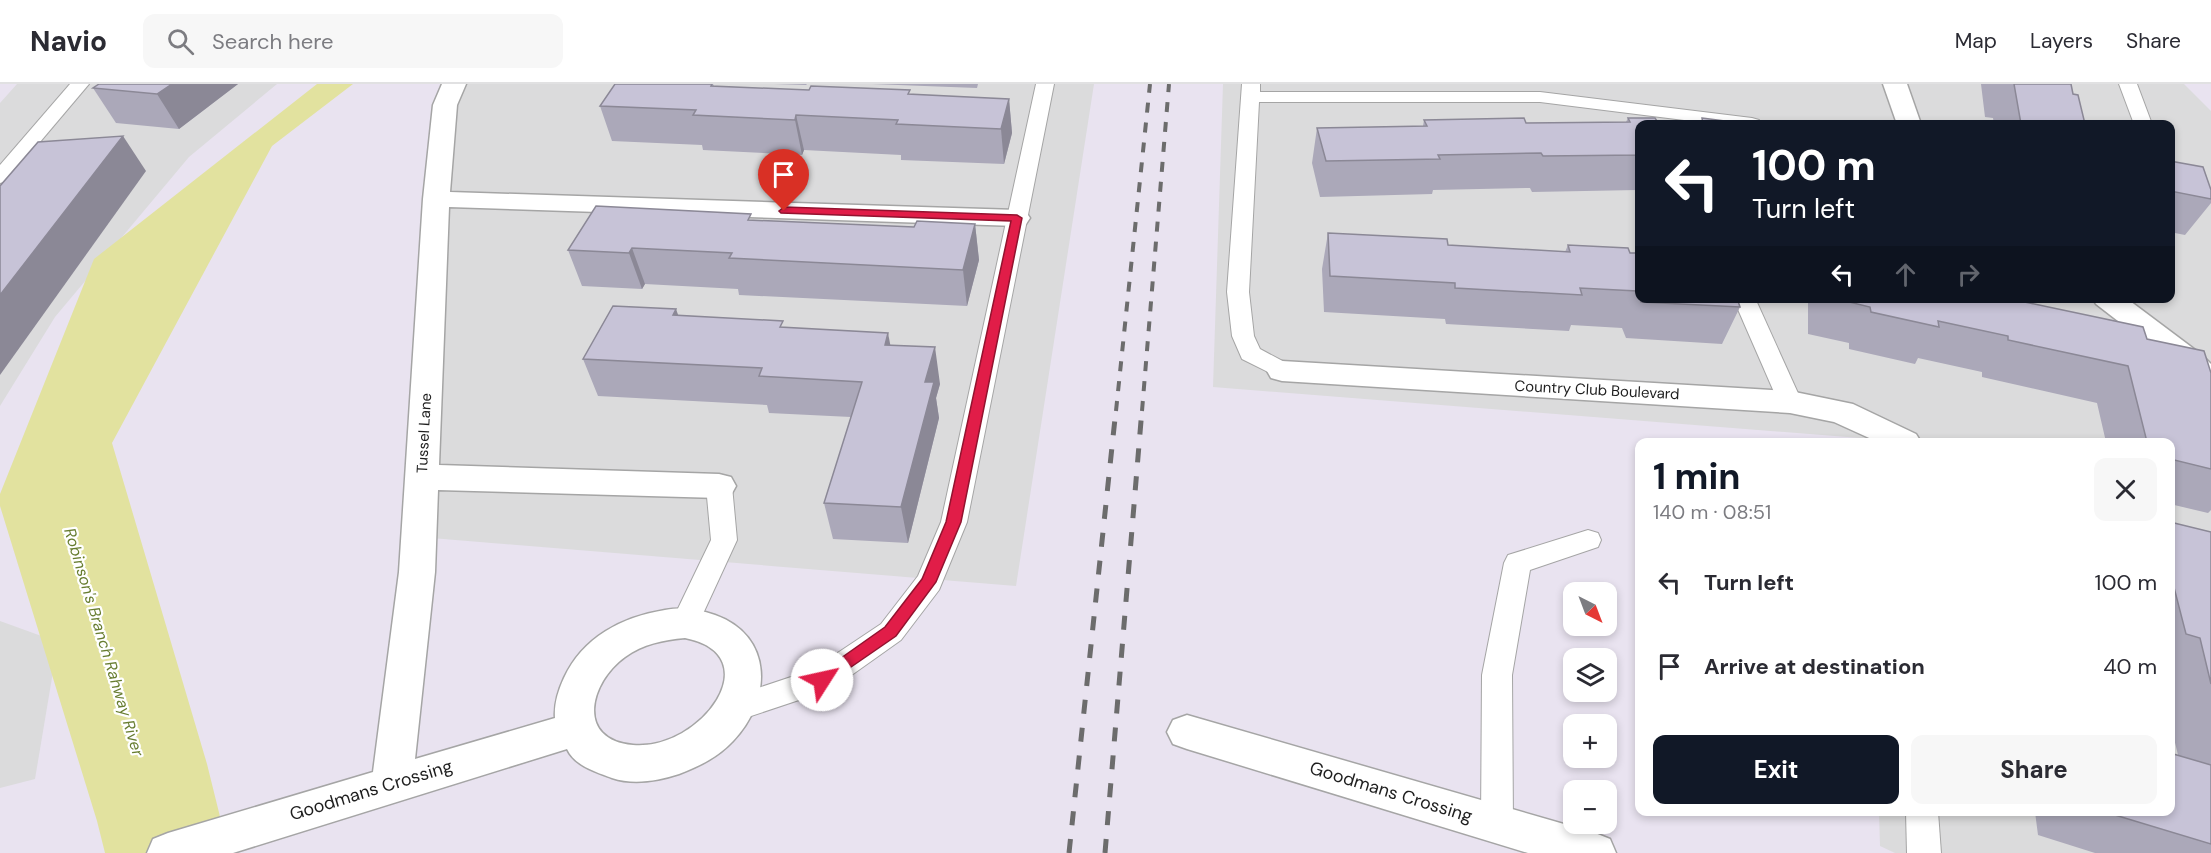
<!DOCTYPE html>
<html lang="en">
<head>
<meta charset="utf-8">
<style>
  body { margin:0; font-family:"DM Sans",sans-serif; background:#f7f7f7; color:#2b2b33; height:100vh; display:flex; flex-direction:column; font-size:22px; white-space:nowrap }
  * { box-sizing:border-box; margin:0 }
  p { font-size:20px; color:#7c7c81 }
  .icon { flex:none; width:33px; height:33px; fill:none; stroke:currentColor; stroke-width:2; stroke-linecap:round; stroke-linejoin:round }
  .map { position:relative; flex:1; overflow:hidden }
  .panel { position:absolute; left:1635px; top:354px; width:540px; height:378px; display:flex; flex-direction:column; background:#fff; border-radius:12px; box-shadow:0 3px 9px #0003 }
  .panel>* { flex:none }
  .guide { position:absolute; left:1635px; top:36px; width:540px; height:183px; border-radius:12px; box-shadow:0 3px 9px #0003; background:#111827; color:#fff; overflow:hidden }
  .needle { width:39px; rotate:138deg }
  .controls { position:absolute; left:1563px; top:498px; display:grid; gap:12px }
  .controls a { display:grid; place-items:center; width:54px; height:54px; border-radius:12px; background:#fff; box-shadow:0 3px 9px #0003; font-size:30px }
  .pin { position:absolute; display:grid; place-items:center; width:51px; height:51px; color:#fff; margin:-62px -26px; border-radius:50% 50% 50% 0; rotate:-45deg; box-shadow:0 0 6px #0007 }
  .pin .icon { rotate:45deg }
  .me { position:absolute; width:66px; margin:-33px; rotate:55deg; stroke-linejoin:round; filter:drop-shadow(0 0 4px #0008) }
  .turn { display:flex; align-items:center; gap:21px; height:126px; padding:0 18px; font-size:27px }
  .turn .icon { width:78px; height:78px; stroke-width:2.5 }
  .turn b { display:block; font-size:42px; line-height:51px }
  .lanes { display:flex; align-items:center; height:57px; padding:0 18px; background:#0003; justify-content:center; gap:30px; direction:ltr }
  .lanes .off { opacity:.35 }
  .round { display:grid; place-items:center; flex:none; width:63px; height:63px; border-radius:12px; background:#f7f7f7 }
  .headline { display:flex; align-items:center; justify-content:space-between; height:102px; padding:0 18px }
  h1 { font-size:36px; font-weight:700; line-height:45px; color:#111827 }
  .button { display:flex; gap:12px; margin-top:auto; padding:12px 18px }
  .button a { flex:1; height:69px; border-radius:12px; background:#111827; color:#fff; font-size:24px; font-weight:700; line-height:69px; text-align:center }
  .button a+a { background:#f7f7f7; color:#2b2b33 }
  ul { padding:0; list-style:none }
  li { display:flex; align-items:center; gap:18px; height:84px; padding:0 18px }
  li div { flex:1 }
  li b { display:block; font-size:22px }
  li em { font-style:normal }
  header { display:flex; align-items:center; gap:36px; box-sizing:border-box; height:84px; padding:0 30px; background:#fff; border-bottom:2px solid #e1e1e2 }
  header strong { font-size:28px }
  nav { display:flex; gap:33px; margin-inline-start:auto; font-size:21px }
  .search { width:420px; height:54px; background:#f7f7f7; display:flex; align-items:center; gap:15px; box-sizing:border-box; padding:0 21px; border-radius:12px; color:#7c7c81; font-size:22px }
  .map>svg:first-child { display:block }
  .residential { fill:#dbdbdc; fill-rule:evenodd }
  .water { fill:#e2e29f }
  .lines { fill:none; stroke-linecap:round; stroke-linejoin:round }
  .service-casing { stroke:#a5a5a5; stroke-width:2 }
  .minor-casing { stroke:#a5a5a5; stroke-width:3 }
  .service { fill:#fff; fill-rule:evenodd }
  .minor { fill:#fff; fill-rule:evenodd }
  .rail-far1 { stroke:#6c6c6c; stroke-width:4; stroke-dasharray:10 10; stroke-linecap:butt }
  .rail { stroke:#6c6c6c; stroke-width:5; stroke-dasharray:14 14; stroke-linecap:butt }
  .wall { fill:#aba8b9 }
  .shaded-wall { fill:#8b8896 }
  .building { fill:#c7c3d7; stroke:#8b8896; stroke-width:1.5 }
  .route { fill:#e11d48; stroke:#92132f; stroke-width:1.5 }
  .labels { text-anchor:middle; dominant-baseline:central; stroke-width:4.5; stroke-linejoin:round; paint-order:stroke }
  .street-label { font-size:15px; fill:#1e1e1e; stroke:#fff }
  .water-label { font-size:16px; font-style:italic; fill:#677d30; stroke:#fff }
  .near-street-label { font-size:18px; fill:#1e1e1e; stroke:#fff }
</style>
</head>
<body>
<header>
<strong>Navio</strong>
<div class="search"><svg class="icon" aria-label="search" viewBox="0 0 24 24"><circle cx="10" cy="10" r="6"/><path d="M15 15l6 6"/></svg>Search here</div>
<nav><a>Map</a><a>Layers</a><a>Share</a></nav>
</header>
<div class="map">
<svg width="2211" height="769" viewBox="0 0 2211 769">
  <rect width="100%" height="100%" fill="#e9e3f0"/>
  <g class="residential">
    <path d="M17,0H277L189,73L55,233L0,322V19Z"/>
    <path d="M456,0H1094L1016,502L419,453Z"/>
    <path d="M1223,0H2184L2211,27V769H1895L1880,762L1879,728H2170V358H1860V354L1213,303ZM1640,40H2170V214H1640Z"/>
    <path d="M0,537L58,558L35,695L0,704Z"/>
  </g>
  <path class="water" d="M317,0H353L272,62L112,359L207,680L229,769H105L97,737L0,422V410L94,175Z"/>
  <g class="lines">
    <g class="service-casing">
      <g id="service">
        <path d="M70,0H89L7,97L0,99V81Z"/>
        <path d="M1036,0H1054L967,438L939,506L901,556L832,605L736,637L725,633L721,624L725,615L812,586L881,540L918,492L941,438Z"/>
        <path d="M1242,0H1260V8H1540L1752,34L1759,36L1761,40H1716L1540,18H1259L1249,208L1254,252L1260,265L1290,281L1294,287L1290,293L1282,295L1242,275L1232,252L1227,208Z"/>
        <path d="M2119,0H2137L2152,40H2134Z"/>
        <path d="M1733,214H1755L1802,318L1799,324L1790,326L1781,324Z"/>
        <path d="M719,392L728,395L732,402L737,456L695,547L685,551L675,547L671,539L711,456L706,402L710,395Z"/>
        <path d="M1588,446L1598,449L1601,456L1598,463L1530,486L1512,591L1513,740L1508,751L1497,755L1486,751L1481,740L1482,591L1504,479L1508,471Z"/>
        <path d="M1906,728H1938L1941,769H1907Z"/>
      </g>
    </g>
    <g class="minor-casing">
      <g id="minor">
        <path d="M442,0H466L457,21L450,108L1017,126L1026,128L1030,134L1026,140L1017,142L449,123L439,381L719,390L731,393L736,402L731,411L719,414L438,406L435,488L415,675L555,634C554,620 558,607 564,594C583,553 622,533 665,526C683,523 698,525 715,531C774,552 772,616 733,657C718,673 700,682 679,690C658,697 633,701 612,694C596,688 575,682 567,665L233,769H147L153,755L168,749L373,688L399,488L423,115L433,21ZM685,554C771,571 701,667 633,661C575,656 590,598 625,573C643,560 663,556 685,554Z"/>
        <path d="M1883,0H1907L1921,40H1897Z"/>
        <path d="M2092,214H2126L2202,271L2211,280V309L2200,305L2180,285L2096,220Z"/>
        <path d="M1282,277L1790,307L1853,320L1916,350L1921,358H1878L1834,338L1790,329L1282,297L1271,294L1267,287L1271,280Z"/>
        <path d="M1187,631L1595,749L1610,755L1616,769H1528L1187,665L1173,660L1167,648L1173,636Z"/>
      </g>
    </g>
    <use href="#service" class="service"/>
    <use href="#minor" class="minor"/>
    <g class="rail-far1">
      <path d="M1116,327L1150,0"/>
      <path d="M1142,327L1169,0"/>
    </g>
    <g class="rail">
      <path d="M1069,769L1116,325"/>
      <path d="M1105,769L1142,325"/>
    </g>
  </g>
  <g class="wall">
    <path d="M238,0L179,45L116,39L93,4Z"/>
    <path d="M615,0H713L714,2L1009,15L1012,49L1004,80L901,76V71L804,66L802,71L703,66L702,61L612,57L600,22Z"/>
    <path d="M774,0H807L806,1Z"/>
    <path d="M872,0H978L977,4Z"/>
    <path d="M1981,0H2071L2073,10L2085,40H1994L1993,34L1985,33Z"/>
    <path d="M1628,34L1640,40V100L1637,106L1532,108L1530,104L1433,106L1432,110L1320,113L1312,79L1317,44L1423,42L1424,36L1526,39L1626,38Z"/>
    <path d="M2170,77L2211,106V119L2185,151L2170,148Z"/>
    <path d="M752,136L914,143L975,140L979,176L967,222L739,211L738,205L645,200L642,205L582,202L568,166Z"/>
    <path d="M1328,149L1448,161L1565,168L1568,161L1630,169L1740,223L1722,260L1626,254L1622,244L1571,241L1569,247L1446,240L1445,235L1324,228L1322,185Z"/>
    <path d="M1808,214H2006L2147,255L2211,289V426L2208,429L2170,420V358H2106L2097,319L1982,293V288L1918,274L1915,280L1849,265V259L1808,250Z"/>
    <path d="M679,231L784,243L891,261L940,300L936,314L939,334L908,459L833,455L824,419L851,333L769,329L767,321L598,312L583,275Z"/>
    <path d="M2170,438L2211,448V769H2095L2038,751L2035,728H2170L2178,671L2170,638Z"/>
  </g>
  <g class="shaded-wall">
    <path d="M172,0H238L179,45L157,10Z"/>
    <path d="M1009,15L1012,49L1004,80L1001,45Z"/>
    <path d="M796,31L804,66L802,71L795,36Z"/>
    <path d="M123,52L146,87L0,291V211Z"/>
    <path d="M975,140L979,176L967,222L963,186Z"/>
    <path d="M632,164L645,200L642,205L629,169Z"/>
    <path d="M676,225L689,261L673,231Z"/>
    <path d="M888,249L895,285L885,261Z"/>
    <path d="M935,263L940,300L936,314L939,334L908,459L901,423L925,298Z"/>
  </g>
  <g class="building">
    <path d="M99,0H172L157,10L93,4Z"/>
    <path d="M615,0H712L711,2L809,6L811,2L910,6L908,10L1009,15L1001,45L896,40L898,36L796,31L795,36L693,31L696,26L600,22Z"/>
    <path d="M2014,0H2071L2073,10L2078,11L2085,40H2021Z"/>
    <path d="M1524,34L1526,39L1630,38L1628,34H1655L1659,40H1640V71L1543,72L1541,69L1438,71L1440,75L1326,77L1317,44L1427,42L1424,36Z"/>
    <path d="M1702,34L1748,40H1703Z"/>
    <path d="M123,52L0,211V102L38,58Z"/>
    <path d="M2170,77L2203,83L2211,106V115L2170,107Z"/>
    <path d="M596,122L751,130L748,136L914,143L917,137L975,140L963,186L729,174L732,169L632,164L629,169L568,166Z"/>
    <path d="M1328,149L1447,155L1448,161L1570,168L1568,161L1628,164L1630,169H1640V214L1637,207L1580,204L1582,211L1455,204V199L1330,192Z"/>
    <path d="M1640,214H1737L1740,223L1641,218Z"/>
    <path d="M1833,214H2006L2143,243L2147,255L2204,267L2211,289V385L2170,375V358H2147L2128,282L2008,256V252L1938,237L1939,243L1871,228L1870,223Z"/>
    <path d="M613,222L676,225L673,231L783,237L780,243L888,249L885,261L935,263L925,298H934L901,423L824,419L862,298L759,292L762,284L583,275Z"/>
    <path d="M2170,438L2211,448V600L2200,554L2186,550L2170,488Z"/>
    <path d="M2170,669L2211,681V760L2105,728H2170Z"/>
  </g>
  <path class="route" d="M784,123L1017,131L1022,134L961,438L936,498L896,552L822,603L817,601L814,596L817,591L885,543L922,495L946,438L1011,137L781,129L779,127Z"/>
  <g class="labels">
    <g class="street-label">
      <text transform="translate(1597 306) rotate(3)">Country Club Boulevard</text>
      <text transform="translate(424 349) rotate(-87)">Tussel Lane</text>
    </g>
    <g class="water-label">
      <text transform="translate(104 558) rotate(73)">Robinson's Branch Rahway River</text>
    </g>
    <g class="near-street-label">
      <text transform="translate(371 706) rotate(-17)">Goodmans Crossing</text>
      <text transform="translate(1391 708) rotate(17)">Goodmans Crossing</text>
    </g>
  </g>
</svg>
<div class="controls">
<a><svg class="needle" viewBox="-14 -14 28 28"><path d="M0-13l5 13h-10z" fill="#e53935"/><path d="M0 13l5-13h-10z" fill="#7c7c81"/></svg></a>
<a><svg class="icon" aria-label="layers" viewBox="0 0 24 24"><path d="M12 4l9 5-9 5-9-5zM3 14l9 5 9-5"/></svg></a>
<a>+</a>
<a>−</a>
</div>
<div class="pin" style="left:784px;top:127px;background:#d93025"><svg class="icon" aria-label="arrive" viewBox="0 0 24 24"><path d="M6 21V4h12l-3 4 3 4H6"/></svg></div>
<svg class="me" style="left:822px;top:596px" viewBox="-20 -20 40 40"><circle r="19" fill="#fff"/><path d="M0-13L10 11 0 6-10 11z" fill="#e11d48"/></svg>
<div class="guide">
<div class="turn"><svg class="icon" aria-label="left" viewBox="0 0 24 24"><path d="M17 20v-9H6M10 6l-5 5 5 5"/></svg><div><b>100 m</b>Turn left</div></div>
<div class="lanes"><svg class="icon" aria-label="left" viewBox="0 0 24 24"><path d="M17 20v-9H6M10 6l-5 5 5 5"/></svg><svg class="icon off" aria-label="ahead" viewBox="0 0 24 24"><path d="M12 20V5M6 11l6-6 6 6"/></svg><svg class="icon off" aria-label="right" viewBox="0 0 24 24"><path d="M7 20v-9h11M14 6l5 5-5 5"/></svg></div>
</div>
<section class="panel">
<div class="headline"><div><h1>1 min</h1><p>140 m · 08:51</p></div><a class="round"><svg class="icon" aria-label="close" viewBox="0 0 24 24"><path d="M6 6l12 12M18 6L6 18"/></svg></a></div>
<ul>
<li><svg class="icon" aria-label="left" viewBox="0 0 24 24"><path d="M17 20v-9H6M10 6l-5 5 5 5"/></svg><div><b>Turn left</b></div><em>100 m</em></li>
<li><svg class="icon" aria-label="arrive" viewBox="0 0 24 24"><path d="M6 21V4h12l-3 4 3 4H6"/></svg><div><b>Arrive at destination</b></div><em>40 m</em></li>
</ul>
<div class="button"><a>Exit</a><a>Share</a></div>
</section>
</div>
</body>
</html>
